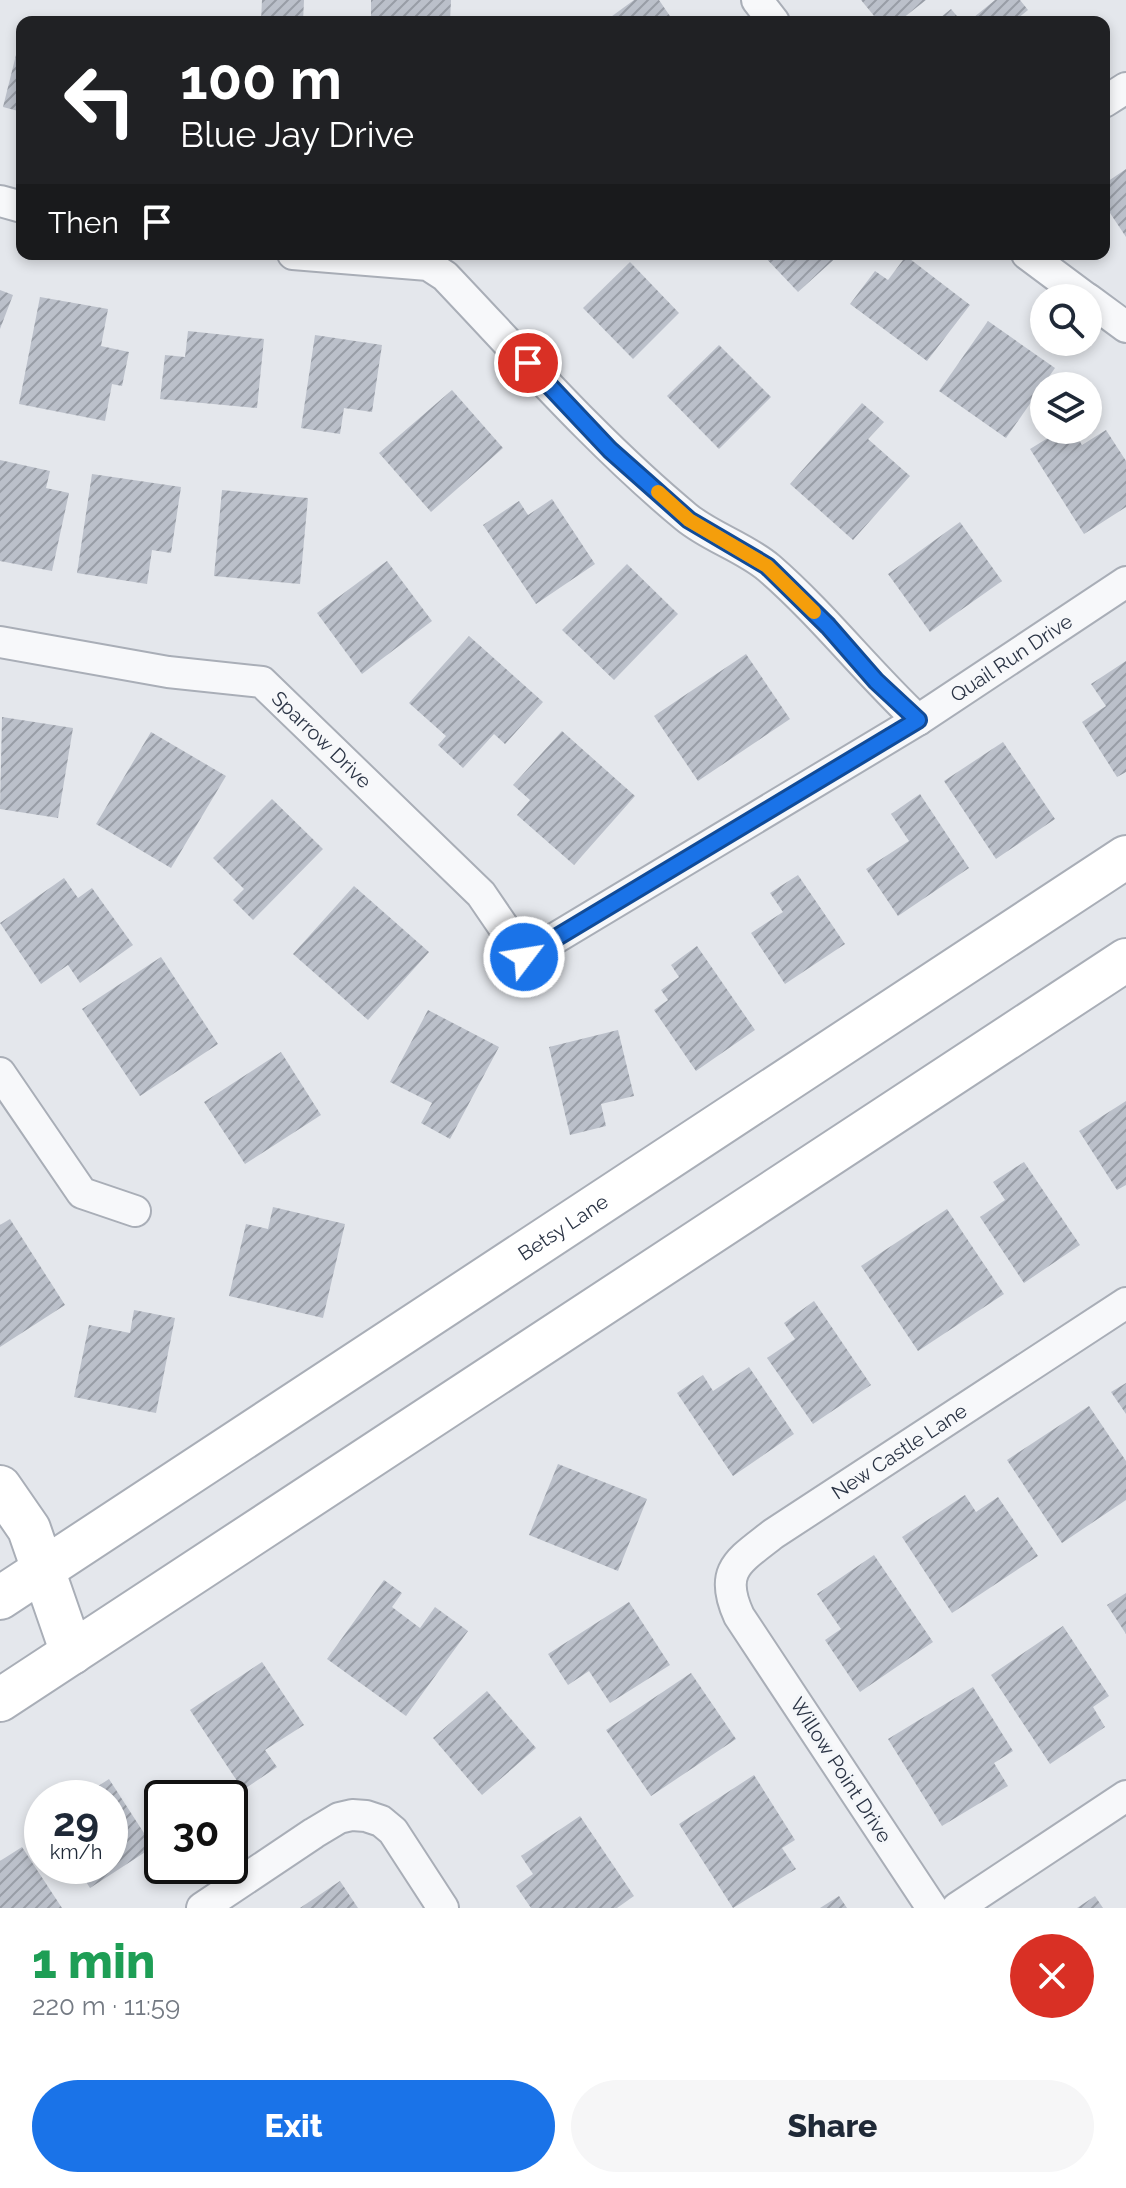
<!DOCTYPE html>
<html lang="en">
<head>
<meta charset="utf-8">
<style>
  body { margin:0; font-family:Raleway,sans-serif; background:#f6f6f7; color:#1f2937; height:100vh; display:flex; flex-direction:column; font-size:30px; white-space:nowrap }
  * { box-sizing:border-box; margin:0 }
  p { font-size:26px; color:#747a83 }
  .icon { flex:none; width:44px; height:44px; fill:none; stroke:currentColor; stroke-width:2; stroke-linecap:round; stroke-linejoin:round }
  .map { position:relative; height:1908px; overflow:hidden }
  .side { display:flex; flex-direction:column; background:#fff; flex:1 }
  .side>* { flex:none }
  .hud { position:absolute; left:16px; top:16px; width:1094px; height:244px; border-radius:16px; box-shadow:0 4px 12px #0003; background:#202124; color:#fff; overflow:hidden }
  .fabs { position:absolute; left:1030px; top:284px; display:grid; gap:16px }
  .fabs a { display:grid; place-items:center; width:72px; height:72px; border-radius:50%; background:#fff; box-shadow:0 4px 12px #0003; font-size:40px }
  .speed { position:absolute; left:24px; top:1780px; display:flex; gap:16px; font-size:40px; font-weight:700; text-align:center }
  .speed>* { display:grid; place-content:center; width:104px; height:104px; border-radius:50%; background:#fff; box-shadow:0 4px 12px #0003; line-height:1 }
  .speed small { font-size:20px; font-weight:400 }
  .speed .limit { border:4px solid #111; border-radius:12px; background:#fff; color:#111 }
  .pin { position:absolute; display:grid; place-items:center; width:68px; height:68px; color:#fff; margin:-34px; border:4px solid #fff; border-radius:50%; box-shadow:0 2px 8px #0007 }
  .me { position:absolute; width:88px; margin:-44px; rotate:59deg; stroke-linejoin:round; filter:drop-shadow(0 0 6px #0008) }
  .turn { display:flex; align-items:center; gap:28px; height:168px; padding:0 32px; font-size:36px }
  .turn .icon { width:104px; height:104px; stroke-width:2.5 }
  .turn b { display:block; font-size:56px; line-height:68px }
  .then { display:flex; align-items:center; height:76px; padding:0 32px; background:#0003; gap:16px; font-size:30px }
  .round { display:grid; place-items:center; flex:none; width:84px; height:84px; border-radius:42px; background:#f6f6f7 }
  .summary { display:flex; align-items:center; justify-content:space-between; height:136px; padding:0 32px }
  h1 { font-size:48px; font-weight:800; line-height:60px; color:#1e9e55 }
  .primary-button { display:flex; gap:16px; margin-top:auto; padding:16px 32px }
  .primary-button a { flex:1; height:92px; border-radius:48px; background:#1a73e8; color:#fff; font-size:32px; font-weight:800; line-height:92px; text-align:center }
  .primary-button a+a { background:#f6f6f7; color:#1f2937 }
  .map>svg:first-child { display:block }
  .building { fill:url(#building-hatch) }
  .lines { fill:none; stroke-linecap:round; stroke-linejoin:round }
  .minor-casing { stroke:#a9aeb7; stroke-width:34 }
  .secondary-casing { stroke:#a9aeb7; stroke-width:46 }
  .minor { stroke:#f7f8fa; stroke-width:30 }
  .secondary { stroke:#fff; stroke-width:42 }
  .route-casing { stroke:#114b97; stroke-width:20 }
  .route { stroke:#1a73e8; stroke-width:14 }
  .slow { stroke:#f59e0b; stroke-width:14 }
  .labels { text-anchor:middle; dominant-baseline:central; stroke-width:6; stroke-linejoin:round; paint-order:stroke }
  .street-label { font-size:20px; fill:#2b3445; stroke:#f4f6f9 }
</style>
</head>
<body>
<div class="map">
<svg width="1126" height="1908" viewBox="0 0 1126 1908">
  <defs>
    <pattern id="building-hatch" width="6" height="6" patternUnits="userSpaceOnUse" patternTransform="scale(2)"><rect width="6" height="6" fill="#bbc0ca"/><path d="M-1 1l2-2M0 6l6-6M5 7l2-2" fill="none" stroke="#989da6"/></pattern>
  </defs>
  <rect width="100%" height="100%" fill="#e4e7ec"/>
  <g class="building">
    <path d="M262,0H304L303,22L261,21Z"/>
    <path d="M371,0H451L450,22L371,21Z"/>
    <path d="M634,0H659L674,22H604Z"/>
    <path d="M861,0H926L898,22H879Z"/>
    <path d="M995,0H1020L1028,10L1017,19L1020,22H968Z"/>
    <path d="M951,9L962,22H935Z"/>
    <path d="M19,43L22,44V112L3,107Z"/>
    <path d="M1126,169V237L1104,204V184Z"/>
    <path d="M762,254H840L798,292Z"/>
    <path d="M906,256L970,305L927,361L850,304L875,271L888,280Z"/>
    <path d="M630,262L679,313L633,359L583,308Z"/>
    <path d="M0,290L13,295L0,329Z"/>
    <path d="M40,297L108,309L101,346L129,352L122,386L112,384L105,421L19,404Z"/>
    <path d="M988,321L1055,368L1006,438L939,391Z"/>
    <path d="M188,331L264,339L257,408L160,399L165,355L185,357Z"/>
    <path d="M315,335L382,345L372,412L344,408L340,434L301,428Z"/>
    <path d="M719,345L771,397L719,449L667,396Z"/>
    <path d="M452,390L503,448L431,512L379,453Z"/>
    <path d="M862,403L884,422L868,439L910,476L853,540L790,484Z"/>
    <path d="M1061,430H1073L1082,445L1106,430L1126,461V507L1084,534L1030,449Z"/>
    <path d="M0,460L50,471L46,488L69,493L52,571L0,561Z"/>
    <path d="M92,474L181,487L171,553L152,550L147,584L77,573Z"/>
    <path d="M222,490L308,498L300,584L214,576Z"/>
    <path d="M552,499L595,564L536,604L483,525L519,501L528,515Z"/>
    <path d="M960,522L1002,581L930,632L888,574Z"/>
    <path d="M387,561L432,621L362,674L317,613Z"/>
    <path d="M627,564L678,614L614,680L562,630Z"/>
    <path d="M469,636L543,702L505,744L494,734L463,768L438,745L446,736L409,703Z"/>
    <path d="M746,654L790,719L698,781L654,716Z"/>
    <path d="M1126,661V772L1117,777L1082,722L1106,706L1091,684Z"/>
    <path d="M2,717L73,728L58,818L0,809Z"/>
    <path d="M562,731L635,796L574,865L517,815L530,800L513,785Z"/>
    <path d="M151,732L226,776L171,868L96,824Z"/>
    <path d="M1003,742L1055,819L996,859L944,781Z"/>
    <path d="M920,794L969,868L898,916L866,869L909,841L891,814Z"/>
    <path d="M272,799L323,849L253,920L233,900L244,889L213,858Z"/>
    <path d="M798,875L845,944L785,984L751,933L783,912L770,893Z"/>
    <path d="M64,878L78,898L92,888L133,945L80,983L68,965L41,984L0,923Z"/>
    <path d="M354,886L429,952L368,1020L293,954Z"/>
    <path d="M697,946L755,1030L696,1071L654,1010L668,1000L661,990L679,977L671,965Z"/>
    <path d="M161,957L218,1044L140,1096L82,1009Z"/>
    <path d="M428,1010L499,1047L450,1139L421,1123L432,1103L390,1082Z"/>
    <path d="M618,1030L634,1096L601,1104L606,1126L570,1135L549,1047Z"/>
    <path d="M281,1052L321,1115L245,1164L204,1102Z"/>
    <path d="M1126,1101V1185L1117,1190L1079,1131Z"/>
    <path d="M1024,1162L1080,1245L1024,1283L980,1217L1005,1200L993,1182Z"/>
    <path d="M273,1207L345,1224L323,1318L229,1296L246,1224L268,1229Z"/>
    <path d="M947,1209L1004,1294L918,1351L861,1266Z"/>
    <path d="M10,1219L65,1305L0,1347V1225Z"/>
    <path d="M814,1301L871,1385L813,1424L767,1358L795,1339L784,1323Z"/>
    <path d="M134,1310L175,1318L156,1413L74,1397L89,1325L130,1333Z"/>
    <path d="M749,1367L794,1434L733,1476L677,1393L703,1375L713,1391Z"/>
    <path d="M1126,1383V1414L1111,1392Z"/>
    <path d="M1089,1406L1126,1461V1500L1062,1543L1007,1460Z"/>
    <path d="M558,1464L647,1499L618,1571L529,1535Z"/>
    <path d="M965,1495L976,1512L998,1497L1038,1556L952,1613L902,1537Z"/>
    <path d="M874,1555L933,1642L860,1692L825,1640L841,1629L817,1594Z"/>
    <path d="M384,1580L402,1593L392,1607L420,1628L435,1607L468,1631L406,1716L327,1659Z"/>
    <path d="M1126,1593V1634L1107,1605Z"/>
    <path d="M629,1602L670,1665L610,1703L589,1671L568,1685L548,1654Z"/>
    <path d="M1063,1626L1109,1696L1093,1707L1105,1727L1050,1764L991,1675Z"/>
    <path d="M262,1662L304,1725L265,1750L277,1767L243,1790L190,1710Z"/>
    <path d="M691,1673L736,1739L651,1796L606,1730Z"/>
    <path d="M973,1687L1013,1751L994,1763L1008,1786L942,1826L888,1739Z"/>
    <path d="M487,1691L536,1748L482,1795L433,1738Z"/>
    <path d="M754,1775L795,1840L782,1848L796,1869L733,1908L679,1824Z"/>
    <path d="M109,1779L153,1847L90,1888L76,1866H110V1798H80Z"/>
    <path d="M580,1816L634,1896L617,1908H531L516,1886L533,1874L521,1856Z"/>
    <path d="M22,1847L62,1908H0V1861Z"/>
    <path d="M340,1881L358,1908H300Z"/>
    <path d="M839,1896L847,1908H820Z"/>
    <path d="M1095,1896L1103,1908H1077Z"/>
  </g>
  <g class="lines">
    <g class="minor-casing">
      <g id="minor">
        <path d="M757,0L774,22"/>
        <path d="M1104,102L1126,88"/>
        <path d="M0,201L22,207"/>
        <path d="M293,254L428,265L445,276C523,358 598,444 686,517C710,537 744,547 769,568C822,614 866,671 918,720"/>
        <path d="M1027,254L1086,298"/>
        <path d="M1088,299L1126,327"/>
        <path id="s1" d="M0,642L168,672L262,682L481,894L524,957L918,720L1126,582"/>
        <path d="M0,1073L82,1193L135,1211"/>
        <path d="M202,1908L314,1833L339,1818L352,1815L366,1816L381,1821L393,1831L443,1908"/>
        <path id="s2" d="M932,1908L739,1616C718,1570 739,1561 773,1534L1126,1303"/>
        <path d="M957,1908L1126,1796"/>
      </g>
    </g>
    <g class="secondary-casing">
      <g id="secondary">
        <path d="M0,1487L29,1529L72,1653"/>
        <path id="s3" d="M0,1598L1126,857"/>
        <path d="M0,1700L1126,960"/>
      </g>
    </g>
    <use href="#minor" class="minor"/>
    <use href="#secondary" class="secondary"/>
  </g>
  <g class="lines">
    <g class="route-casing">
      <path id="route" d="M524,957L918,720L876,681L828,626L767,566L689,520L610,450L528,363"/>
    </g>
    <use href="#route" class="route"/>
    <path class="slow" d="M658,492L689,520L767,566L814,612"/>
  </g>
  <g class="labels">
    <g class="street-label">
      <text stroke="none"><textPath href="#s1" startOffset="1218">Quail Run Drive</textPath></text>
      <text stroke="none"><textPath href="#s1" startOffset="348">Sparrow Drive</textPath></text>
      <text stroke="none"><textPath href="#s3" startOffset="674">Betsy Lane</textPath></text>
      <text stroke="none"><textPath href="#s2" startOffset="602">New Castle Lane</textPath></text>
      <text transform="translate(841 1770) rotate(57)">Willow Point Drive</text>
    </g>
  </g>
</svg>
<div class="fabs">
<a><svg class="icon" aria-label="search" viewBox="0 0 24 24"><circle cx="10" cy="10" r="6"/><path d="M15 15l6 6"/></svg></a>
<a><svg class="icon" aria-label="layers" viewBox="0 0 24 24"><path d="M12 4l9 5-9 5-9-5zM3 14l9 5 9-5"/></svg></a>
</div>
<div class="speed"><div>29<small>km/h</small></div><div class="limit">30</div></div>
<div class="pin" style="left:528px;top:363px;background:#d93025"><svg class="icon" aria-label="arrive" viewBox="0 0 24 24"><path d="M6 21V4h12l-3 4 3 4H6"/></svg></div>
<svg class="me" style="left:524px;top:957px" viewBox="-20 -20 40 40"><circle r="17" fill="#1a73e8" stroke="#fff" stroke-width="3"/><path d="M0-11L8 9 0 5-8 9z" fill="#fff"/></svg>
<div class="hud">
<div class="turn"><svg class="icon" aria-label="left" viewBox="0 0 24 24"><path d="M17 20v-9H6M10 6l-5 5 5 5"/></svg><div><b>100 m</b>Blue Jay Drive</div></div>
<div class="then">Then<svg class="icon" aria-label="arrive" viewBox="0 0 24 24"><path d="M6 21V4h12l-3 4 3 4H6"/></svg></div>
</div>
</div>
<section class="side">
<div class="summary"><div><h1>1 min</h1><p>220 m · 11:59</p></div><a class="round" style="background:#d93025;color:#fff"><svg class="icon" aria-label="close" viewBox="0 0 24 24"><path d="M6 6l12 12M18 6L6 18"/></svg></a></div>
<div class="primary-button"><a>Exit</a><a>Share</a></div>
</section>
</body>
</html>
